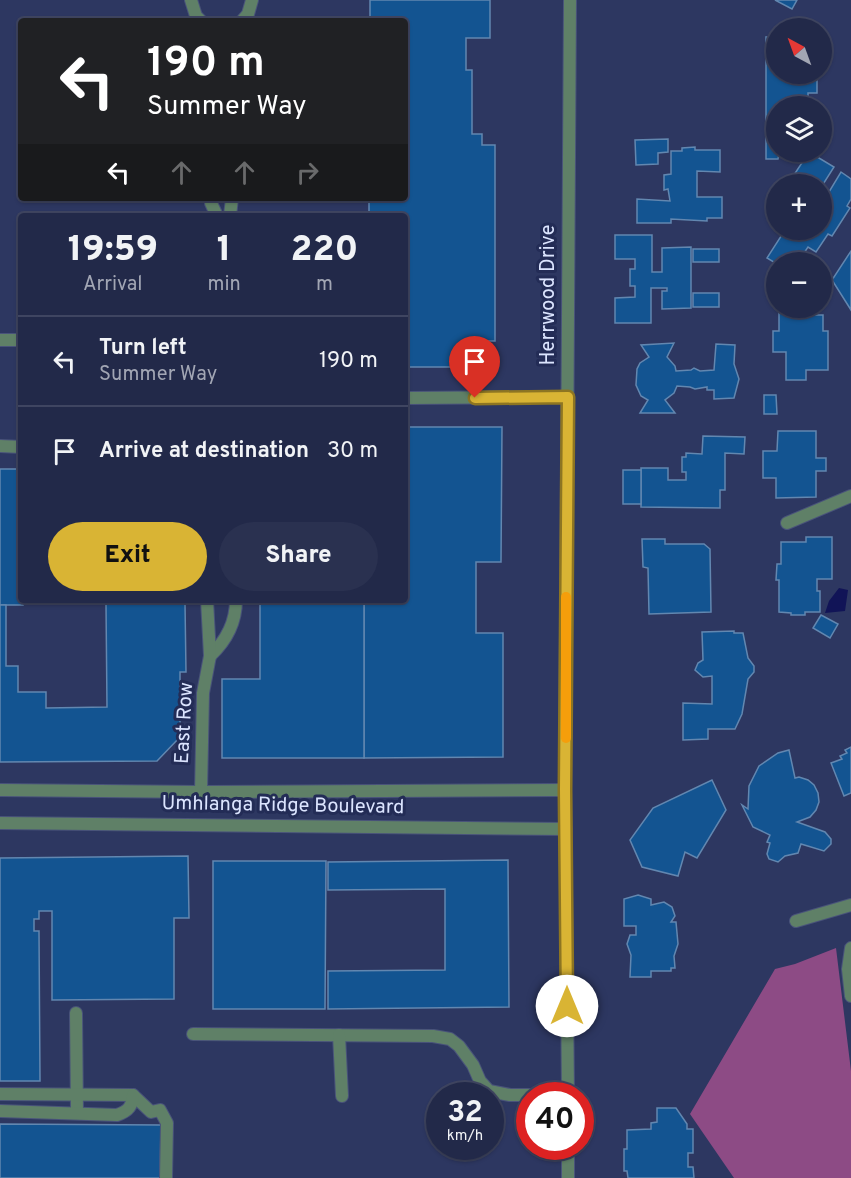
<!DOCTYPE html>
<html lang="en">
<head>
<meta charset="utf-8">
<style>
  body { margin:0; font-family:Overpass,sans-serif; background:#2a3150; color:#f1f3f6; height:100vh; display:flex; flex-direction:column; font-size:22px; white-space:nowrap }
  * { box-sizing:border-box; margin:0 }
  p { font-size:20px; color:#a2a6b4 }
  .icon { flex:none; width:33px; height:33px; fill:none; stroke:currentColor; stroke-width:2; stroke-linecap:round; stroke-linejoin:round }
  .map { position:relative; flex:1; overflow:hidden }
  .details { position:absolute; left:18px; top:213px; width:390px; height:390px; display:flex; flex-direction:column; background:#222949; border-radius:6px; box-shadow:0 2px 4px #0004,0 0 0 2px #3f4561 }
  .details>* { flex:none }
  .guide { position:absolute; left:18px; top:18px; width:390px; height:183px; border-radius:6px; box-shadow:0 2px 4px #0004,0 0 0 2px #3f4561; background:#202124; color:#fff; overflow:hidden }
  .needle { width:39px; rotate:319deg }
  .buttons { position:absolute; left:766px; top:18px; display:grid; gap:12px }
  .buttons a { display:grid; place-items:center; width:66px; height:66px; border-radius:50%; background:#222949; box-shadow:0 2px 4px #0004,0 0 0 2px #3f4561; font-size:30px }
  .speed { position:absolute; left:426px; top:1082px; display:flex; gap:12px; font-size:30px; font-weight:700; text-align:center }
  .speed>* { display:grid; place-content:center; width:78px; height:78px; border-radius:50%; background:#222949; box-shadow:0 2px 4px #0004,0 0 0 2px #3f4561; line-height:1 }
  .speed small { font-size:15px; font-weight:400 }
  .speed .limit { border:9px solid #d22; background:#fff; color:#111 }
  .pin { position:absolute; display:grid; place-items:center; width:51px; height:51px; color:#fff; margin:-62px -26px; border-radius:50% 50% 50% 0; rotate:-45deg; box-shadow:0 0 6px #0007 }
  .pin .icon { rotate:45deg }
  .me { position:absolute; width:66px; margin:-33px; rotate:0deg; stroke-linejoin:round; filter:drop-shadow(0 0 4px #0008) }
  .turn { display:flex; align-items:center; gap:21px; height:126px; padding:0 30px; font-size:27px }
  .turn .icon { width:78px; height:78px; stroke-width:2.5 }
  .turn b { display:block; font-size:42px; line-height:51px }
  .lanes { display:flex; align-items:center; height:57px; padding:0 30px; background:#0003; justify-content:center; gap:30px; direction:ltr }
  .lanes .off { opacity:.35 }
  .eta { display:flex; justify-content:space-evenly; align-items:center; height:102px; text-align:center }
  .eta b { font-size:36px; font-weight:800; line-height:42px }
  .cta { display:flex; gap:12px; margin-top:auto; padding:12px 30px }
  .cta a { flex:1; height:69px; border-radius:36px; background:#d9b434; color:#111; font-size:24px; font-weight:800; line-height:69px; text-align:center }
  .cta a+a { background:#2a3150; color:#f1f3f6 }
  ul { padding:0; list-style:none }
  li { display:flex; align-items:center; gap:18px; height:90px; padding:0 30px; border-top:2px solid #3f4561 }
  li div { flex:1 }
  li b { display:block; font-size:22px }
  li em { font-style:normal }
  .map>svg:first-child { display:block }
  .forest { fill:#8d4b85 }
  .water { fill:#111457 }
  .building { fill:#135491; stroke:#6287b0; stroke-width:1.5 }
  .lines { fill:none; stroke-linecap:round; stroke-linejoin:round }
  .service-casing { stroke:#49537a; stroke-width:14 }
  .minor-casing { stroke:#49537a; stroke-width:14 }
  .tertiary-casing { stroke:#49537a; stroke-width:14 }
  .service { stroke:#5f8067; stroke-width:12 }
  .minor { stroke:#5f8067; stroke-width:12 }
  .tertiary { stroke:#5f8067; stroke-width:12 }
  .route-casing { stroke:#8d7522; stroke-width:15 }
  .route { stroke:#d9b434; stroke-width:10 }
  .slow { stroke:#f59e0b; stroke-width:10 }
  .labels { text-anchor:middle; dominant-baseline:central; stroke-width:6; stroke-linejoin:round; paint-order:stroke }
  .street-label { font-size:20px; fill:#dbe4fe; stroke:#232c56 }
</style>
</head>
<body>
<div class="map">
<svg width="851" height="1178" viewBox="0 0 851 1178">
  <rect width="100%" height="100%" fill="#2d3761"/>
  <path class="forest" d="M836,948L851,1071V1178H734L690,1114L775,969L795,964Z"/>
  <path class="water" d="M839,588L848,590L845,611L825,613L829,601Z"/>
  <g class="building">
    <path d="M370,0H490V38H466V70H472V134H482V145H495V341H488L487,352H482V363H477V367H405V216H369V198H405V21H370Z"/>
    <path d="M775,0H797L792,9Z"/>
    <path d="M766,37H777V74H809V78H817V93H808V106H777V125H766Z"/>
    <path d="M766,137H777V152H782V154H779L778,159H766Z"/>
    <path d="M668,139V152L658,153V164L636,165L635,140Z"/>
    <path d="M695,147V150H720V172L697,171V197H722V218H707V221L671,219V223H637V199L670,201L668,189L664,190V175L671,174V151H682V148Z"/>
    <path d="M809,152L834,167L822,186V184H788Z"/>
    <path d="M841,172L851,179V199L847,206L850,208L832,236L828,234L816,252L808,247L798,262H777V264L767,258L785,230H822V188L829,192Z"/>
    <path d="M615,235H652V272H662V248L691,247V308L662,309V291H667V288H651V323H615V298L635,297V286H630V269H635V259H615Z"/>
    <rect x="693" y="249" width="26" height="13"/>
    <path d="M851,251V310L832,280Z"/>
    <rect x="693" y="293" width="26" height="14"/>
    <path d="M779,308H803V315H823V331H828V370H806V380H786V352H773V331H779Z"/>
    <path d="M674,343L667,357L675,366L676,371L691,370L694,368L700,371L714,370L716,344L735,345L734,364L739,379L734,398L714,399V390H707V387L695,389L690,387L677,386L674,393L665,400L675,413H640L648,400L641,396L636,385L637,369L640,363L649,357L641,345Z"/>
    <path d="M764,395H776L777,414H764Z"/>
    <path d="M405,427H502L501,562H476V633H503V757L364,758V600H405Z"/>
    <path d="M778,431H816V458H826V471H816V497L776,498V478H763V451H777Z"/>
    <path d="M703,436L745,437L744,454L725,453V490H720V508L641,507V468H668V480H686V472H682V457H686V453L702,454Z"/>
    <path d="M0,469H21V600H23V605H0Z"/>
    <rect x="623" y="470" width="18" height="34"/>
    <path d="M806,537H832V579H817V591H820V612H805V615H791V613L779,612V580H776L777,564H781V542H806Z"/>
    <path d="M642,539H665V544H704L710,549L711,612L649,614L648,568L643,567Z"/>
    <path d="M114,600H185V603L114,604Z"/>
    <path d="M260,600H364V758H222V679H260Z"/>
    <path d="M185,603L186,672H180V737L157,761L0,762V605H6V666H18V692H46V708L107,707L106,604Z"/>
    <path d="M821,615L838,624L830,638L813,628Z"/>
    <path d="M734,631V633H743L748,658L754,666V672L748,679L742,714L735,729H708V739L683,740V703L712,704V676L703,677L695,670L698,663L703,660L702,632Z"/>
    <path d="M851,747V793L844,796L831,763L842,759L840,756L847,753L845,750Z"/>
    <path d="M789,750L795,778L799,777L808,780L814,785L818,793L819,802L816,810L810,817L797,822L825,832L831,839V844L824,851L801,844L798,853L785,856L778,862L769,859L767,854L770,843L767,842L770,835L753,827L742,805L748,809L749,786L759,766L778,753Z"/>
    <path d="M712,780L726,810L697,858L685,852L678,876L642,867L630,840L653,808Z"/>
    <path d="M188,856L189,918H174V999L52,1000V911H39V919H34V931H39L40,1081H0V858Z"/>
    <path d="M508,860L509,1007L328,1009V971L445,970V889L328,890V862Z"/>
    <path d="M213,861H326L325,1009H213Z"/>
    <path d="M638,895L651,899V905L664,902L672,907L675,916L671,922H676L678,944L674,956L675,968H671V971H651V977H630L631,955L627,944L630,935H636V926H624V899Z"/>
    <path d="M657,1108H676L687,1124V1129H693V1153H688V1167H693L694,1178H628L627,1171H624V1149H627V1130L651,1129V1123L657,1122Z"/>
    <path d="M0,1124L161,1125L160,1178H0Z"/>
  </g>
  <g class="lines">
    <g class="service-casing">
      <g id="service">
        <path d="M787,523L851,496"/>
        <path d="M851,948L848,969L851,996"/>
        <path d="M76,1013L77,1113"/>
        <path d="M193,1034L433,1036L450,1039L459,1046L473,1065L480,1081L489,1091L510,1095H530"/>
        <path d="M339,1035L342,1096"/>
        <path d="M0,1094L133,1095L151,1112L160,1110L167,1123L166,1178"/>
        <path d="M0,1111L117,1115C129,1111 132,1106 133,1095"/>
      </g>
    </g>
    <g class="minor-casing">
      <g id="minor">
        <path d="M191,0L196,16L201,21"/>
        <path d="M242,21L248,14L252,0"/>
        <path d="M211,198V203L217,216"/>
        <path d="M230,216L232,198"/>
        <path d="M0,340H21"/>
        <path d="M405,398L568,397"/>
        <path d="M0,446L21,447"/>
        <path d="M210,656C226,641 236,623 236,600"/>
        <path d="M0,790L201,792L565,790"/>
        <path d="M201,792L203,693L210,656L207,600"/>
        <path d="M0,823L566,829"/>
        <path d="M796,921L851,905"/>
      </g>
    </g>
    <g class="tertiary-casing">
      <g id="tertiary">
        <path d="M568,1095L565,790L570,0"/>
        <path d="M568,1178V1146"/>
      </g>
    </g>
    <use href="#service" class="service"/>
    <use href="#minor" class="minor"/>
    <use href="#tertiary" class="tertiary"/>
  </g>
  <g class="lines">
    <g class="route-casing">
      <path id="route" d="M475,398L568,397L565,790L567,1006"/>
    </g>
    <use href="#route" class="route"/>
    <path class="slow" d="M566,738V597"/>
  </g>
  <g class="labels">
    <g class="street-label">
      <text transform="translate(549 295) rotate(-90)">Herrwood Drive</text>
      <text transform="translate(185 723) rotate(-87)">East Row</text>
      <text transform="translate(283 806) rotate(1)">Umhlanga Ridge Boulevard</text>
    </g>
  </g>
</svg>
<div class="buttons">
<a><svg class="needle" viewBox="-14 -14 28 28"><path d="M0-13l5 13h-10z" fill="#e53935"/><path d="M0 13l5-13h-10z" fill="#a2a6b4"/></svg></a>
<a><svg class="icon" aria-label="layers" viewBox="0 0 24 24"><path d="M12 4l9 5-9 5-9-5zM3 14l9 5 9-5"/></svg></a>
<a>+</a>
<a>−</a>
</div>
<div class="speed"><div>32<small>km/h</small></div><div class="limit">40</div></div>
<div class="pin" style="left:475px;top:398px;background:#d93025"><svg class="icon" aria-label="arrive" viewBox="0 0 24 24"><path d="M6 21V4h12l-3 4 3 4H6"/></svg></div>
<svg class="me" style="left:567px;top:1006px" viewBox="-20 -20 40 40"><circle r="19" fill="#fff"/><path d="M0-13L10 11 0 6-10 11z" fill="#d9b434"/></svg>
<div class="guide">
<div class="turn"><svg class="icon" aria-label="left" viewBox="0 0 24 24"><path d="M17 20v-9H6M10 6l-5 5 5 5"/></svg><div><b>190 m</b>Summer Way</div></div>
<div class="lanes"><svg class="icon" aria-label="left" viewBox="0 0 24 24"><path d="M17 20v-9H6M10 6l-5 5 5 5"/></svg><svg class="icon off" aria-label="ahead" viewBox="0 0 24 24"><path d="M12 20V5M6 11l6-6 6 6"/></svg><svg class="icon off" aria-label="ahead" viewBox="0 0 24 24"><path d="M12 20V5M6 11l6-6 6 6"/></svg><svg class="icon off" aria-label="right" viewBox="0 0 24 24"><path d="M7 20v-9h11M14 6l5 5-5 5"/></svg></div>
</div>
<section class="details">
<div class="eta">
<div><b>19:59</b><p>Arrival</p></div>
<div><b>1</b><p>min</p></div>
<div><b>220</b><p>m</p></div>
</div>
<ul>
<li><svg class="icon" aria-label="left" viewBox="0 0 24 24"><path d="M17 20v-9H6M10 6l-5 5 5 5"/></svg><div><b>Turn left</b><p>Summer Way</p></div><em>190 m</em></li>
<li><svg class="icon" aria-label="arrive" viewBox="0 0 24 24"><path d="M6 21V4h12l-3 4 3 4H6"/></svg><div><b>Arrive at destination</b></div><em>30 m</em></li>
</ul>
<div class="cta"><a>Exit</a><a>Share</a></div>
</section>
</div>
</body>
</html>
